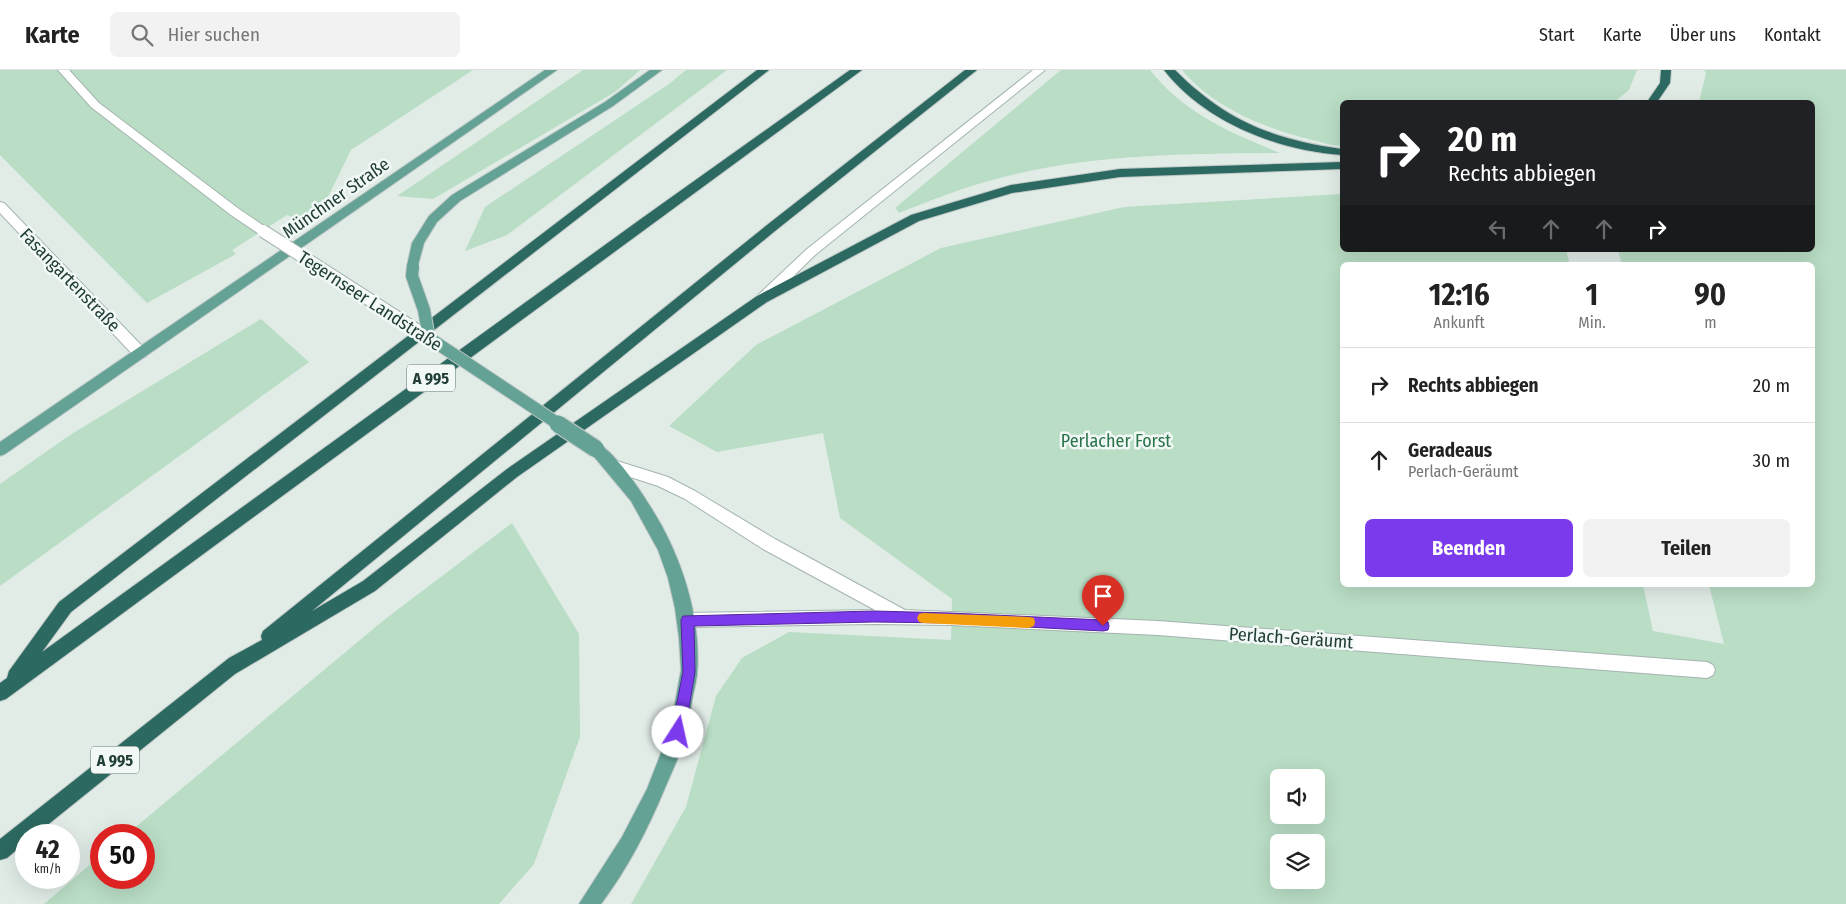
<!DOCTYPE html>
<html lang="de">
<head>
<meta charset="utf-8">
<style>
  body { margin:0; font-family:"Fira Sans Condensed",sans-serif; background:#f2f2f2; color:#222; height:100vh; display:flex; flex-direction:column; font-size:19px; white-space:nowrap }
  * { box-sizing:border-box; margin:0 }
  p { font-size:16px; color:#767676 }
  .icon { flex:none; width:28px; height:28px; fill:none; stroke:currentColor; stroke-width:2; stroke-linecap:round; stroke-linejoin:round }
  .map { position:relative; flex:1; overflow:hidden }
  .sheet { position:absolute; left:1340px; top:192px; width:475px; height:325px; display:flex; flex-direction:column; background:#fff; border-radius:8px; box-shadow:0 5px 20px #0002 }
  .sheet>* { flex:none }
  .hud { position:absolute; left:1340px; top:30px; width:475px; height:152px; border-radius:8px; box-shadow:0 5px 20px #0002; background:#202124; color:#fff; overflow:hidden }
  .fabs { position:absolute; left:1270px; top:699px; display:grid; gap:10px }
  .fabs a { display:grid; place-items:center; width:55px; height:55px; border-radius:8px; background:#fff; box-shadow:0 5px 20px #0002; font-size:25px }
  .speed { position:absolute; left:15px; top:754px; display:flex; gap:10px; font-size:25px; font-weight:700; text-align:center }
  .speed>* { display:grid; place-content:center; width:65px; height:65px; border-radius:50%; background:#fff; box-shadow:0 5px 20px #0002; line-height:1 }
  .speed small { font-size:12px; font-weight:400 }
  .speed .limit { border:8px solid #d22; background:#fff; color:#111 }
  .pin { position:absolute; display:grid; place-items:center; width:42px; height:42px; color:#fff; margin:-51px -21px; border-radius:50% 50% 50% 0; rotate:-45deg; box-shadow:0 0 5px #0007 }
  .pin .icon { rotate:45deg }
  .me { position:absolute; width:55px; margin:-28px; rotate:10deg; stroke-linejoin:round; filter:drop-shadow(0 0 4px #0008) }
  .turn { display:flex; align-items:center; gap:18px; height:105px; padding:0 25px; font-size:22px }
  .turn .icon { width:65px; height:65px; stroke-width:2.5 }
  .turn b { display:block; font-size:35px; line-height:42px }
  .lanes { display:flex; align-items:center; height:48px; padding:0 25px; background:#0003; justify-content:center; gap:25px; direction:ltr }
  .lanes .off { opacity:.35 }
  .eta { display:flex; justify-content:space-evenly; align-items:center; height:85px; text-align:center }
  .eta b { font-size:30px; font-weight:700; line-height:35px }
  .primary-button { display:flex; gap:10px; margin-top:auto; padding:10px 25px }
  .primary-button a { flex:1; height:58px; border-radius:8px; background:#7c3aed; color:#fff; font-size:20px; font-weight:700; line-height:58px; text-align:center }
  .primary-button a+a { background:#f2f2f2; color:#222 }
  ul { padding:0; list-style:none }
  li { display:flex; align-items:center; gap:15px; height:75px; padding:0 25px; border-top:1px solid #e0e0e0 }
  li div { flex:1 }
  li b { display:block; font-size:19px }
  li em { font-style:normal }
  header { display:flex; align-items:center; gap:30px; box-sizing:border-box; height:70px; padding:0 25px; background:#fff; border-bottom:1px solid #e0e0e0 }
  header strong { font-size:24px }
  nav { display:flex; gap:28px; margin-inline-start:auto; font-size:18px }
  .search { width:350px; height:45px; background:#f2f2f2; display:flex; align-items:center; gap:12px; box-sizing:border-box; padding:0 18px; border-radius:8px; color:#767676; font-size:19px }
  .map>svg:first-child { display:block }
  .green { fill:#b9ddc5; fill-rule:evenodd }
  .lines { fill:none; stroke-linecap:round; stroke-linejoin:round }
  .minor-casing { stroke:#a4b4af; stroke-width:2 }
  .major-casing { stroke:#c1c9c7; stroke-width:2 }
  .highway-casing { stroke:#c1c9c7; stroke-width:2 }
  .minor { fill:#fff; fill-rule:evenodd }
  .major { fill:#64a296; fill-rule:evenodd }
  .highway { fill:#2c6960; fill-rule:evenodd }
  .minor-bridge-casing { stroke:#a4b4af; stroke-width:14; stroke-linecap:butt }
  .major-bridge-far1-casing { stroke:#c1c9c7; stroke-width:14; stroke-linecap:butt }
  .major-bridge-casing { stroke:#c1c9c7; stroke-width:19; stroke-linecap:butt }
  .minor-bridge { stroke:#fff; stroke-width:12 }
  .major-bridge-far1 { stroke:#64a296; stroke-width:12 }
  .major-bridge { stroke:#64a296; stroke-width:17 }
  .route { fill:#7c3aed; stroke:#51269a }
  .slow { fill:#f59e0b }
  .labels { text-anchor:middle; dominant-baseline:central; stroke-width:5; stroke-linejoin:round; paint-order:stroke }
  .shield { fill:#f1f8f5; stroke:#5f7570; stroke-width:1 }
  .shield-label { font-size:16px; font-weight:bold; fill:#213d37 }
  .street-label { font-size:18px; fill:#213d37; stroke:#f1f8f5 }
  .park-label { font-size:18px; fill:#2a744b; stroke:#f1f8f5 }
</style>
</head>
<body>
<header>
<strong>Karte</strong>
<div class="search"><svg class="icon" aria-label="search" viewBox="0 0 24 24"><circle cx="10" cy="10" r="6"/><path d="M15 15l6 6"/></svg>Hier suchen</div>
<nav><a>Start</a><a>Karte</a><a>Über uns</a><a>Kontakt</a></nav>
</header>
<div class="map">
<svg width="1846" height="834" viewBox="0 0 1846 834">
  <rect width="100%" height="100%" fill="#e1ece7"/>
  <g class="green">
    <path d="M0,0H473L351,80L325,133L297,150L287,145L232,180L236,184L147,233L0,85Z"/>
    <path d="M583,0H640L615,22L433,129L397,126Z"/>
    <path d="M686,0H727L507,165L465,181L485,137L669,14Z"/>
    <path d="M1061,0H1150C1185,44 1229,62 1280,83C1181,84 1081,84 985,112C956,120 927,132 899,143L895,138Z"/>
    <path d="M1182,0H1637L1629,20L1614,32H1342V76C1332,76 1322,72 1312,70C1265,58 1215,39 1182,0Z"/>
    <path d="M1704,0H1846V834H631L686,737L716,626L742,588L789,562L951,570L952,529L840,448L823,363L717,382L669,356L756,275L941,178L1124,137L1342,124V180H1566L1570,195H1342V515H1643L1653,561L1724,574L1709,515H1812V195H1622L1618,180H1812V32H1699L1706,3ZM1279,708H1316V745H1279ZM1279,772H1316V810H1279Z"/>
    <path d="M261,249L309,292L0,516V414L70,365Z"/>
    <path d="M512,453L579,564L580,667L534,794L499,834H44L101,785V808H144V765H126L384,550Z"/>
  </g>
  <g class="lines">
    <g class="minor-casing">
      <g id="minor">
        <path d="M58,0H69L99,33L239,139L267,158L269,161L267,164H259L231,145L91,37Z"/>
        <path d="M1033,0H1045L815,185L767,232H757L755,229L757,226L807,179Z"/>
        <path d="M0,132L4,133L145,279L147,283L145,287H135L0,143Z"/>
        <path d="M614,390L668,407L695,421L775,469L905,540L1158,551L1707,592L1713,595L1715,600L1713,605L1707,608L1158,565L950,555L875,554L687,557L681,555L679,550L681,545L687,543L875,540L763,479L685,429L658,416L609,400L607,396L609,392Z"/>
      </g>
    </g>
    <g class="major-casing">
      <g id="major">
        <path d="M545,0H557L5,384L0,386V372Z"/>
        <path d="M650,0H662L613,36L460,131L437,152L424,173L417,199H409L407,196L412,173L429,146L452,125L605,32Z"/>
        <path d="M596,373C612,378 641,421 650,436C681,484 702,547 697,605C696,614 693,623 692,631C690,641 690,651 687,661C682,681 673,699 665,718C648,759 628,798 601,834H579L622,767L647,719L670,660L681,600L679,568L675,538L668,508L658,480L631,431L591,383L589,379L591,375Z"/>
      </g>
    </g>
    <g class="highway-casing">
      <g id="highway">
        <path d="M757,0H769L71,542L42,582L645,146L850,0H862L6,629L0,631V613L7,608L9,601L59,532Z"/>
        <path d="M965,0H977L775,161L312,541L363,511L507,399L757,226L911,145L1011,115L1120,99L1342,92V99L1120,107L1012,123L919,151L767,232L517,407L375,521L235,604L35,765H26V772L7,788L0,790V769L229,588L262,570L261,566L263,561L767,155Z"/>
        <path d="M1164,0H1175C1226,51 1272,69 1342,79V85C1279,81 1204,52 1164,0Z"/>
        <path d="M1661,0H1671L1670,13L1657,32H1647L1660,13Z"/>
      </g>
    </g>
    <use href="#minor" class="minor"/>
    <use href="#major" class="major"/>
    <use href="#highway" class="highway"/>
    <g class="minor-bridge-casing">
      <path id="minor-bridge" d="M263,161L429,268"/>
    </g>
    <g class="major-bridge-far1-casing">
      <path id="major-bridge-far1" d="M413,196L412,206L424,240L429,268L560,355"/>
    </g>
    <g class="major-bridge-casing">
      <path id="major-bridge" d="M558,354L596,379"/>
    </g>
    <use href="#minor-bridge" class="minor-bridge"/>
    <use href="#major-bridge-far1" class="major-bridge-far1"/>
    <use href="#major-bridge" class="major-bridge"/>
  </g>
  <path class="route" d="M874,541L950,543L1103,550L1108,552L1109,556L1108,560L1103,561L950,553L874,552L694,556L695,602L685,662L683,667L678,669L673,667L671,662L683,602L681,550L683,546Z"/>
  <path class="slow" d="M923,543L1029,547L1034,548L1035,552L1034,556L1029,558L923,553L919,552L917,548L919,544Z"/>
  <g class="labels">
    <g class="shield">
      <rect x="407" y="294.5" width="48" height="27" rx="4"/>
      <rect x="91" y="676.5" width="48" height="27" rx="4"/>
    </g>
    <g class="shield-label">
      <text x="431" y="308">A 995</text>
      <text x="115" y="690">A 995</text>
    </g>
    <g class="street-label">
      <text transform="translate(336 128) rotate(-35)">Münchner Straße</text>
      <text transform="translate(70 210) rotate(46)">Fasangartenstraße</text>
      <text transform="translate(370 231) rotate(33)">Tegernseer Landstraße</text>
      <text transform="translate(1291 568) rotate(4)">Perlach-Geräumt</text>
    </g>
    <g class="park-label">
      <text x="1116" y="371">Perlacher Forst</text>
    </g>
  </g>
</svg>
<div class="fabs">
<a><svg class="icon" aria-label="sound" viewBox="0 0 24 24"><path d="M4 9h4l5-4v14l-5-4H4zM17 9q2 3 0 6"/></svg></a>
<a><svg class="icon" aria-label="layers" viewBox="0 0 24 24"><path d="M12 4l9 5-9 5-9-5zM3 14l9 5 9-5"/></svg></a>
</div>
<div class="speed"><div>42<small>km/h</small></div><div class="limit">50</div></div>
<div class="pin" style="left:1103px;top:556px;background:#d93025"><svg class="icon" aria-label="arrive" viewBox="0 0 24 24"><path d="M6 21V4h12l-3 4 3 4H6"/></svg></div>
<svg class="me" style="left:678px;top:662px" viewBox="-20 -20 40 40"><circle r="19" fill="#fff"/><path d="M0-13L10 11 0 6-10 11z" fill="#7c3aed"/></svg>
<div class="hud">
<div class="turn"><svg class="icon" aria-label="right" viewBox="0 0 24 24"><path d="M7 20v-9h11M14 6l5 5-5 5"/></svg><div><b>20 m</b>Rechts abbiegen</div></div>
<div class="lanes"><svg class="icon off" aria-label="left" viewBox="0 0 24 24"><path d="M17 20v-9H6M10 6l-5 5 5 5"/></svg><svg class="icon off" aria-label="ahead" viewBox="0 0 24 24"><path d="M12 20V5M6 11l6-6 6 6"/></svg><svg class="icon off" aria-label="ahead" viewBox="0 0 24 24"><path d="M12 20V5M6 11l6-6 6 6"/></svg><svg class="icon" aria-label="right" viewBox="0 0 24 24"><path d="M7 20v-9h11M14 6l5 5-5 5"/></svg></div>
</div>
<section class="sheet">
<div class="eta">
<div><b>12:16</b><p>Ankunft</p></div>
<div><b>1</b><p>Min.</p></div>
<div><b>90</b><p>m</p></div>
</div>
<ul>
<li><svg class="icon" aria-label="right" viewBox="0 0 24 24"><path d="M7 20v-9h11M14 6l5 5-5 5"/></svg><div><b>Rechts abbiegen</b></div><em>20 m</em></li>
<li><svg class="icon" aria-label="ahead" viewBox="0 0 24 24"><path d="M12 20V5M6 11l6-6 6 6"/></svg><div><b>Geradeaus</b><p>Perlach-Geräumt</p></div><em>30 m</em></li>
</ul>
<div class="primary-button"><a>Beenden</a><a>Teilen</a></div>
</section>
</div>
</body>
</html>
